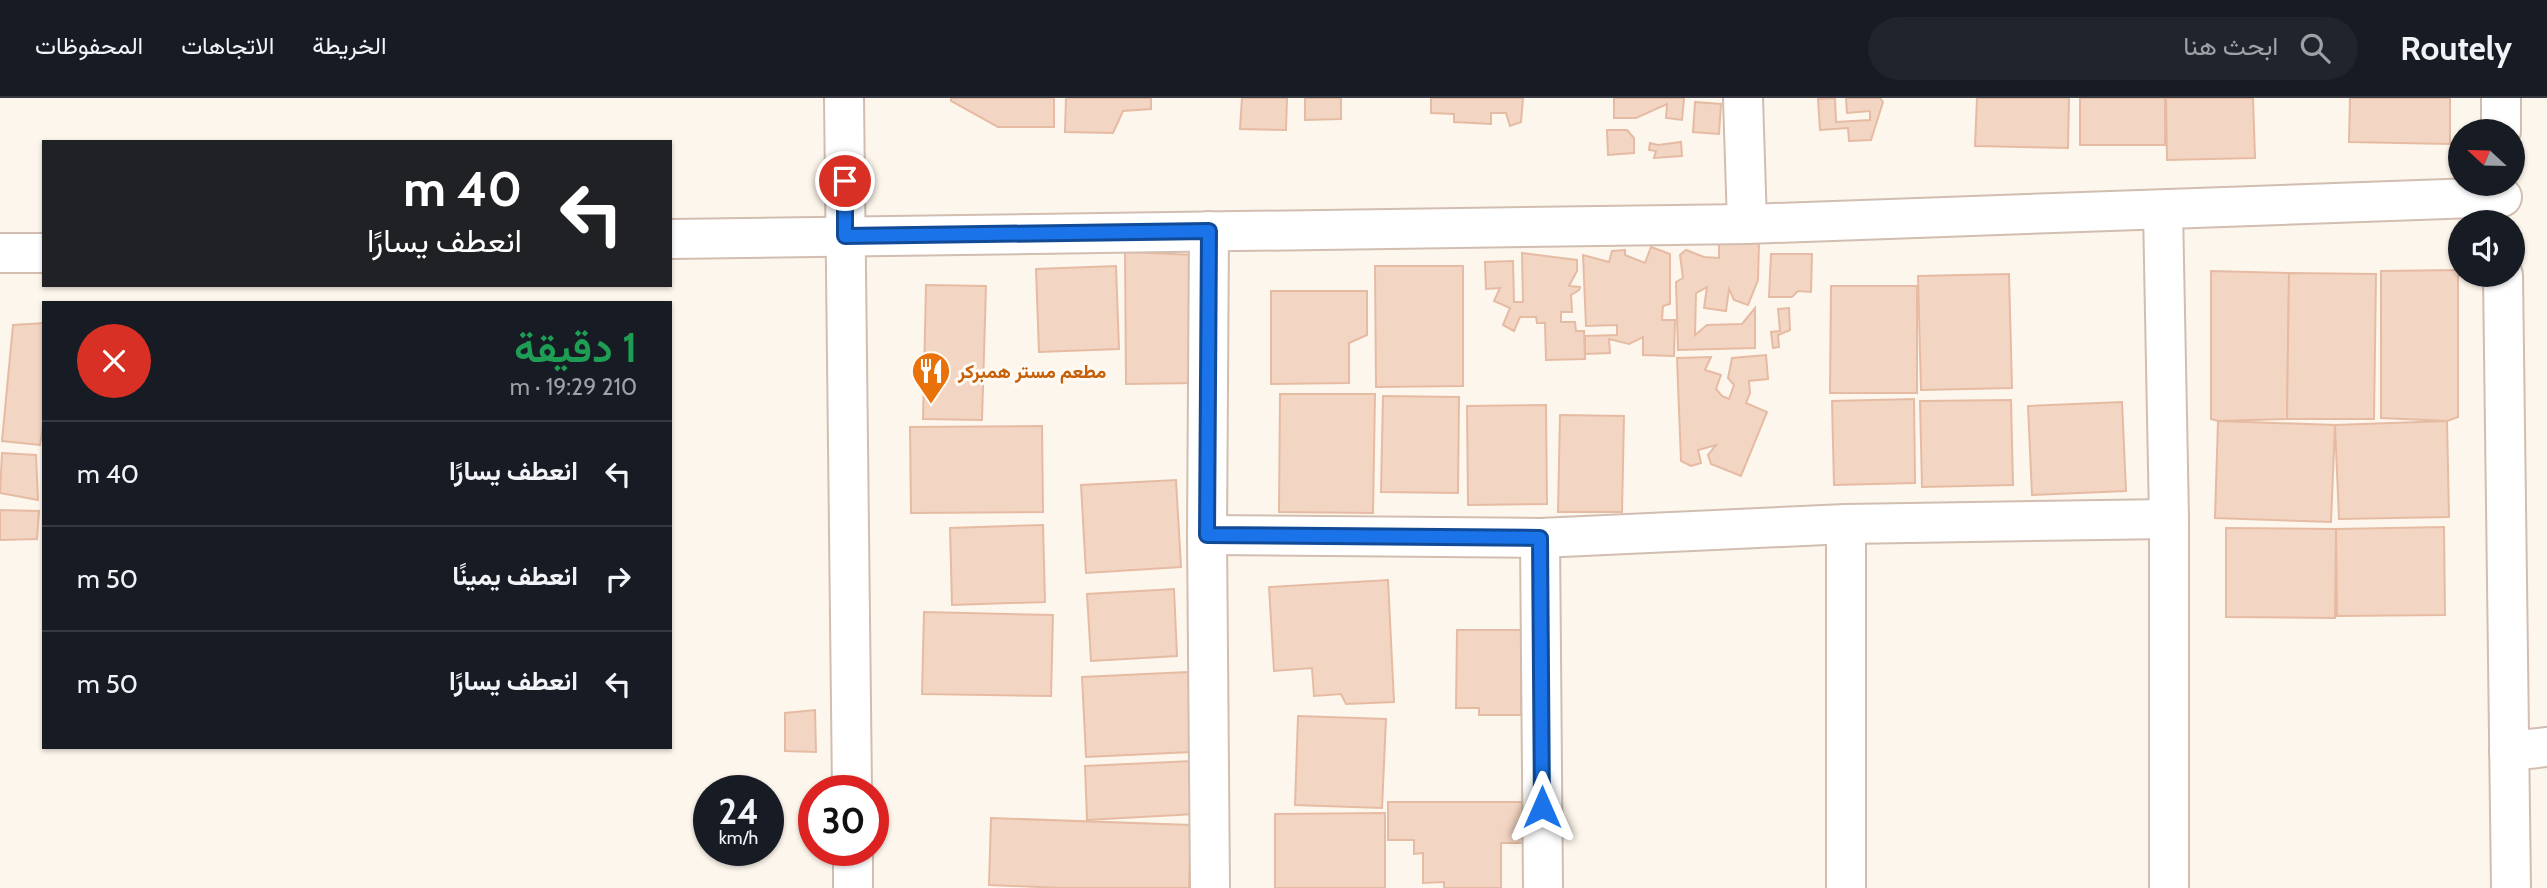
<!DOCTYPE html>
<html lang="ar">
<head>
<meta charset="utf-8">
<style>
  body { margin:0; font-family:Cabin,Vazirmatn,sans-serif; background:#20242c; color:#f1f3f6; direction:rtl; height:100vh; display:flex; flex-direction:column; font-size:26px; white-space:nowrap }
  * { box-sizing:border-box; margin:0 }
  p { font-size:23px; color:#9ea1a6 }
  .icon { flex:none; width:38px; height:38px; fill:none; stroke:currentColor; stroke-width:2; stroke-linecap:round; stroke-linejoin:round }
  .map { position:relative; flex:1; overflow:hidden; direction:ltr }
  .panel { position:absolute; left:42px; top:203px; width:630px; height:448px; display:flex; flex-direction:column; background:#171b24; border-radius:0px; box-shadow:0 2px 5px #0004; direction:rtl }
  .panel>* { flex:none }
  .hud { position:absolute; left:42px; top:42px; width:630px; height:147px; border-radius:0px; box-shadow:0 2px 5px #0004; direction:rtl; background:#202124; color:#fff; overflow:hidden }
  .needle { width:46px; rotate:292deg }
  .tools { position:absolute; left:2448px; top:21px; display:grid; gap:14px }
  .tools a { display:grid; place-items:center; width:77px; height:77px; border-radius:50%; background:#171b24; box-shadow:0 2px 5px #0004; font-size:35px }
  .speed { position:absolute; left:693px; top:677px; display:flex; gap:14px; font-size:35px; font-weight:700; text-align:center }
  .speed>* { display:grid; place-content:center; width:91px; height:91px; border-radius:50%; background:#171b24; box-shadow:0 2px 5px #0004; line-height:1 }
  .speed small { font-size:18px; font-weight:400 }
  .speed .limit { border:10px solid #d22; background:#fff; color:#111 }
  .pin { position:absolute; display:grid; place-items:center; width:60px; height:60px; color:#fff; margin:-30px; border:4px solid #fff; border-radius:50%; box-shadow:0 2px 7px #0007 }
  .me { position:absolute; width:77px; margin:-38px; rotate:0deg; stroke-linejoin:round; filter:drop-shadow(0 0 5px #0008) }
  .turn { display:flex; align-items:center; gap:24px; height:147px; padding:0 35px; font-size:32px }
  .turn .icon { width:91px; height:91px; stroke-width:2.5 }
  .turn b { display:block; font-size:49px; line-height:60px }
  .round { display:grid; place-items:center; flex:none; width:74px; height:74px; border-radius:37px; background:#20242c }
  .summary { display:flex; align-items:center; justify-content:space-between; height:119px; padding:0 35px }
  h1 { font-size:42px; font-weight:600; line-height:52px; color:#1e9e55 }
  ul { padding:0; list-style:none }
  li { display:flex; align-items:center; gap:21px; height:105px; padding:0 35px; border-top:2px solid #363941 }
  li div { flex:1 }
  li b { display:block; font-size:26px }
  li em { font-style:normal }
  header { display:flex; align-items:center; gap:42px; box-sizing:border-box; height:98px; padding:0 35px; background:#171b24; border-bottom:2px solid #363941 }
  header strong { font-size:33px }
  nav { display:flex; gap:38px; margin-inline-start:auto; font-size:24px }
  .search { width:490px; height:63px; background:#20242c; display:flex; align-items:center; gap:18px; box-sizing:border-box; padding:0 24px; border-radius:38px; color:#9ea1a6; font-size:26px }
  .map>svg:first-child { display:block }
  .building { fill:#f3d5c3; stroke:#e6bba3; stroke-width:2 }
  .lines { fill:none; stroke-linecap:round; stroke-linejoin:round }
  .minor-casing { stroke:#d1beb0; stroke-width:42 }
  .minor { stroke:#fff; stroke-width:38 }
  .route-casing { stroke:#114b97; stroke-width:18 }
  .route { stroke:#1a73e8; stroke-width:12 }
  .labels { text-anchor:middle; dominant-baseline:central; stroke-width:6; stroke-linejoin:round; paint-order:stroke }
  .food-label { font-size:19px; font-weight:bold; fill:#c56008; stroke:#fffaf3; text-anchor:start }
</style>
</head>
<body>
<header>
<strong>Routely</strong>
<div class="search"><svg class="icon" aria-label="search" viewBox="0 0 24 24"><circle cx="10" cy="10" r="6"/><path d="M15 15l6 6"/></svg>ابحث هنا</div>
<nav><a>الخريطة</a><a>الاتجاهات</a><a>المحفوظات</a></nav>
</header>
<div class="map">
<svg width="2547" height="790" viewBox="0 0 2547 790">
  <rect width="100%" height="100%" fill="#fdf6ec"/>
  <g class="building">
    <path d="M951,0H1054V29H998L951,3Z"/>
    <path d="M1066,0H1151V11L1123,13L1113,35L1065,34Z"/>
    <path d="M1242,0H1287L1286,32L1240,31Z"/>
    <path d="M1305,0H1341V21L1305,22Z"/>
    <path d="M1431,0H1523L1521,24L1510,28L1506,15H1491V26L1454,24V16L1431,15Z"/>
    <path d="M1614,0H1684L1682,22L1666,20L1667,6L1636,20H1614Z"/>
    <path d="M1835,0L1836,24L1870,22V13L1847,15L1846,0H1880L1883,4L1871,42L1849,43L1848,30L1820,32L1818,1Z"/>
    <path d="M1977,0H2069L2068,50L1975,48Z"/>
    <rect x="2080" y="0" width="85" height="47"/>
    <path d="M2166,0H2253L2255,60L2167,62Z"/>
    <path d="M2350,0H2450V46L2349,44Z"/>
    <path d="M1695,4L1721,6L1719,36L1693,34Z"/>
    <path d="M1607,32H1627L1634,40V55L1608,57Z"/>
    <path d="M1681,44L1682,58L1654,60L1656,53L1649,52L1650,45L1658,47Z"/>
    <path d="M1719,142L1759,144L1758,182L1748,207L1734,202L1729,191L1726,213L1704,210L1707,189L1696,195L1695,237L1707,227L1742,226L1755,210V250L1678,252L1676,184L1683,180L1680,157L1686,152L1704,159L1719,160Z"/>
    <path d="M1651,149L1670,156V206L1663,208L1662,222H1675L1674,258L1643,257V239L1629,246L1609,241L1610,255L1585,256V238L1617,237V227L1586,228L1583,157L1609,164L1612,153L1625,152V157L1645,165Z"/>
    <path d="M1125,154L1197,157L1195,285L1126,286Z"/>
    <path d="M1522,155L1577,162V173L1569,188L1580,189L1579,192L1571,197L1572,214H1561V224H1575L1576,233H1584L1585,261L1546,262L1545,225H1537L1536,219H1520L1514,233L1503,227L1510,210L1494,203L1500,190L1486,191L1485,164L1513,163L1514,204H1523Z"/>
    <path d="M1771,156H1812L1811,194L1798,193L1792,199H1769Z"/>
    <path d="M1116,168L1119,251L1039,254L1036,171Z"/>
    <path d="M1375,168H1463V288L1376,289Z"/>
    <path d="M2458,172V319L2447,323L2381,320V173Z"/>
    <path d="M2211,173L2289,175L2287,321L2218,323L2211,321Z"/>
    <path d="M2289,175L2376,176L2374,321H2287Z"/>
    <path d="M2009,176L2012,290L1921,292L1918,178Z"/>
    <path d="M926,187L986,188L982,322L923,321Z"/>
    <path d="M1831,188H1917V295H1830Z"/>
    <path d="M1271,193H1367V237L1349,245V285L1271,286Z"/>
    <path d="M1789,210L1790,232L1778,237L1779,249L1773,250L1771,234L1780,233L1778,211Z"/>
    <path d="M44,225V321L40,347L2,343L13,227Z"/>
    <path d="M1766,257L1768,281L1749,283L1750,295L1746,305L1767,314L1741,378L1711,366L1708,357L1716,347L1698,352L1701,365L1691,368L1681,363L1677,260L1711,259L1705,272L1721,277L1716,291L1722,298L1729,301L1734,287L1728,280L1732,260Z"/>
    <path d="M1280,296H1375L1373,415L1279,414Z"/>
    <path d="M1383,298L1459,299L1458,395L1381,394Z"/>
    <path d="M1914,301L1915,385L1834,387L1832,303Z"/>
    <path d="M2011,302L2013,387L1922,389L1920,303Z"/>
    <path d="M2122,304L2126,393L2032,397L2028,308Z"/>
    <path d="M1546,307L1547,406L1468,407L1467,308Z"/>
    <path d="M1560,317L1624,318L1622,414H1558Z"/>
    <path d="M2218,323L2335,327L2331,424L2215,420Z"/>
    <path d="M2447,323L2449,419L2339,421L2335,327Z"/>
    <path d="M1042,328L1043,414L911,415L910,329Z"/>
    <path d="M2,355L36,357L38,402L0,395Z"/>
    <path d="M1176,382L1181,469L1086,475L1081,387Z"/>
    <path d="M0,412L39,413L37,441L0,442Z"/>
    <path d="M1043,427L1045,504L952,507L950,430Z"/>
    <path d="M2444,429L2445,517L2337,518L2336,431Z"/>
    <path d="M2226,430L2336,431L2335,520L2226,519Z"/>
    <path d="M1388,482L1394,604L1346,606L1341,596L1314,598L1312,570L1274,573L1269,489Z"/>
    <path d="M1174,491L1177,558L1091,563L1087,496Z"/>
    <path d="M924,514L1053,517L1051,598L922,596Z"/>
    <path d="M1457,532H1521V617H1479V610H1456Z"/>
    <path d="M1188,574L1191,654L1086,659L1082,579Z"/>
    <path d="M815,612L816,654L785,653V615Z"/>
    <path d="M1298,618L1386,621L1382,710L1295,707Z"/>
    <path d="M1192,663L1195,716L1087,722L1085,668Z"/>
    <path d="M1388,704H1542V745H1501V790H1444V784L1423,785V755L1414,756V742H1388Z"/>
    <path d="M1385,715V790H1275V716Z"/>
    <path d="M991,720L1191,727L1189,790H1062L989,787Z"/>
  </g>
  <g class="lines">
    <g class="minor-casing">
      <g id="minor">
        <path d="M844,0L852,693"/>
        <path d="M1743,0L1747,126"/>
        <path d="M2501,0V33"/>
        <path d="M2163,112L2169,421V790"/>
        <path d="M1209,133L1207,437L1210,790"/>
        <path d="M670,141L1747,126L2502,99"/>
        <path d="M0,155H44"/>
        <path d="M2503,177L2511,790"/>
        <path d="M1846,426V790"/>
        <path d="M1207,437L1540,440L1846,426L2169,421"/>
        <path d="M1540,440L1543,790"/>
        <path d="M2509,653L2547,649"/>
        <path d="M853,752V790"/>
      </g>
    </g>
    <use href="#minor" class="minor"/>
  </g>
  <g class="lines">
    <g class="route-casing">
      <path id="route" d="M845,83V138L1209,133L1207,437L1540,440L1542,709"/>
    </g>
    <use href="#route" class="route"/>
  </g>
  <defs>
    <g id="restaurant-pin" transform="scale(2.0125)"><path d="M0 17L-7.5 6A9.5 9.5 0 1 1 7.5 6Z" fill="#e8710a" stroke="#fffaf3"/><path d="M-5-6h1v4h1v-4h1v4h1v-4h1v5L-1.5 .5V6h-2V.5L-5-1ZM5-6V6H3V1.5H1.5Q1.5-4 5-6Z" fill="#fff"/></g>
  </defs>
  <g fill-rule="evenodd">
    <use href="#restaurant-pin" x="931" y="273"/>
  </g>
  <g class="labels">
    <g class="food-label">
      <text x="958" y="273">مطعم مستر همبركر</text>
    </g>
  </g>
</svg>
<div class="tools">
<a><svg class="needle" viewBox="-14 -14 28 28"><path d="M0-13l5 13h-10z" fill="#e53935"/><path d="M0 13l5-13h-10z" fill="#9ea1a6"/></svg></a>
<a><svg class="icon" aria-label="sound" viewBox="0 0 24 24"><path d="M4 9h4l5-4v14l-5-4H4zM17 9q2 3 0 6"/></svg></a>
</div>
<div class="speed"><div>24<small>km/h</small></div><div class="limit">30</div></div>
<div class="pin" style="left:845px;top:83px;background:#d93025"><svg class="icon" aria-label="arrive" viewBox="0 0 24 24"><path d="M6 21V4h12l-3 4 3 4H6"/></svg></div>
<svg class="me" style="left:1542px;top:709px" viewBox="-20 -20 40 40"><path d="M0-17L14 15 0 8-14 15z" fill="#1a73e8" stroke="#fff" stroke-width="4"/></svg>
<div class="hud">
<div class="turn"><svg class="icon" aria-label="left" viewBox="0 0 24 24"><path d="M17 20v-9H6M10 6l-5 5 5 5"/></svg><div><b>40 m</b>انعطف يسارًا</div></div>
</div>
<section class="panel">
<div class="summary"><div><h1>1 دقيقة</h1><p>210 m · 19:29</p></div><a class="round" style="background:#d93025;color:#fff"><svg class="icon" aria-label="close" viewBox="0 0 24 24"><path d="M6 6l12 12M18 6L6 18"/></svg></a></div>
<ul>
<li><svg class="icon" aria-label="left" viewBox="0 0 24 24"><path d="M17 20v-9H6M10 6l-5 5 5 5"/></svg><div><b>انعطف يسارًا</b></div><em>40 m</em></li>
<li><svg class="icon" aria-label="right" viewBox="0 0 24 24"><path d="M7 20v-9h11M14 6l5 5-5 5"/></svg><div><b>انعطف يمينًا</b></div><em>50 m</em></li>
<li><svg class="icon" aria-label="left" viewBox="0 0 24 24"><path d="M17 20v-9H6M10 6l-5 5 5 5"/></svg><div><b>انعطف يسارًا</b></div><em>50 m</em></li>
</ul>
</section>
</div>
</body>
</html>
